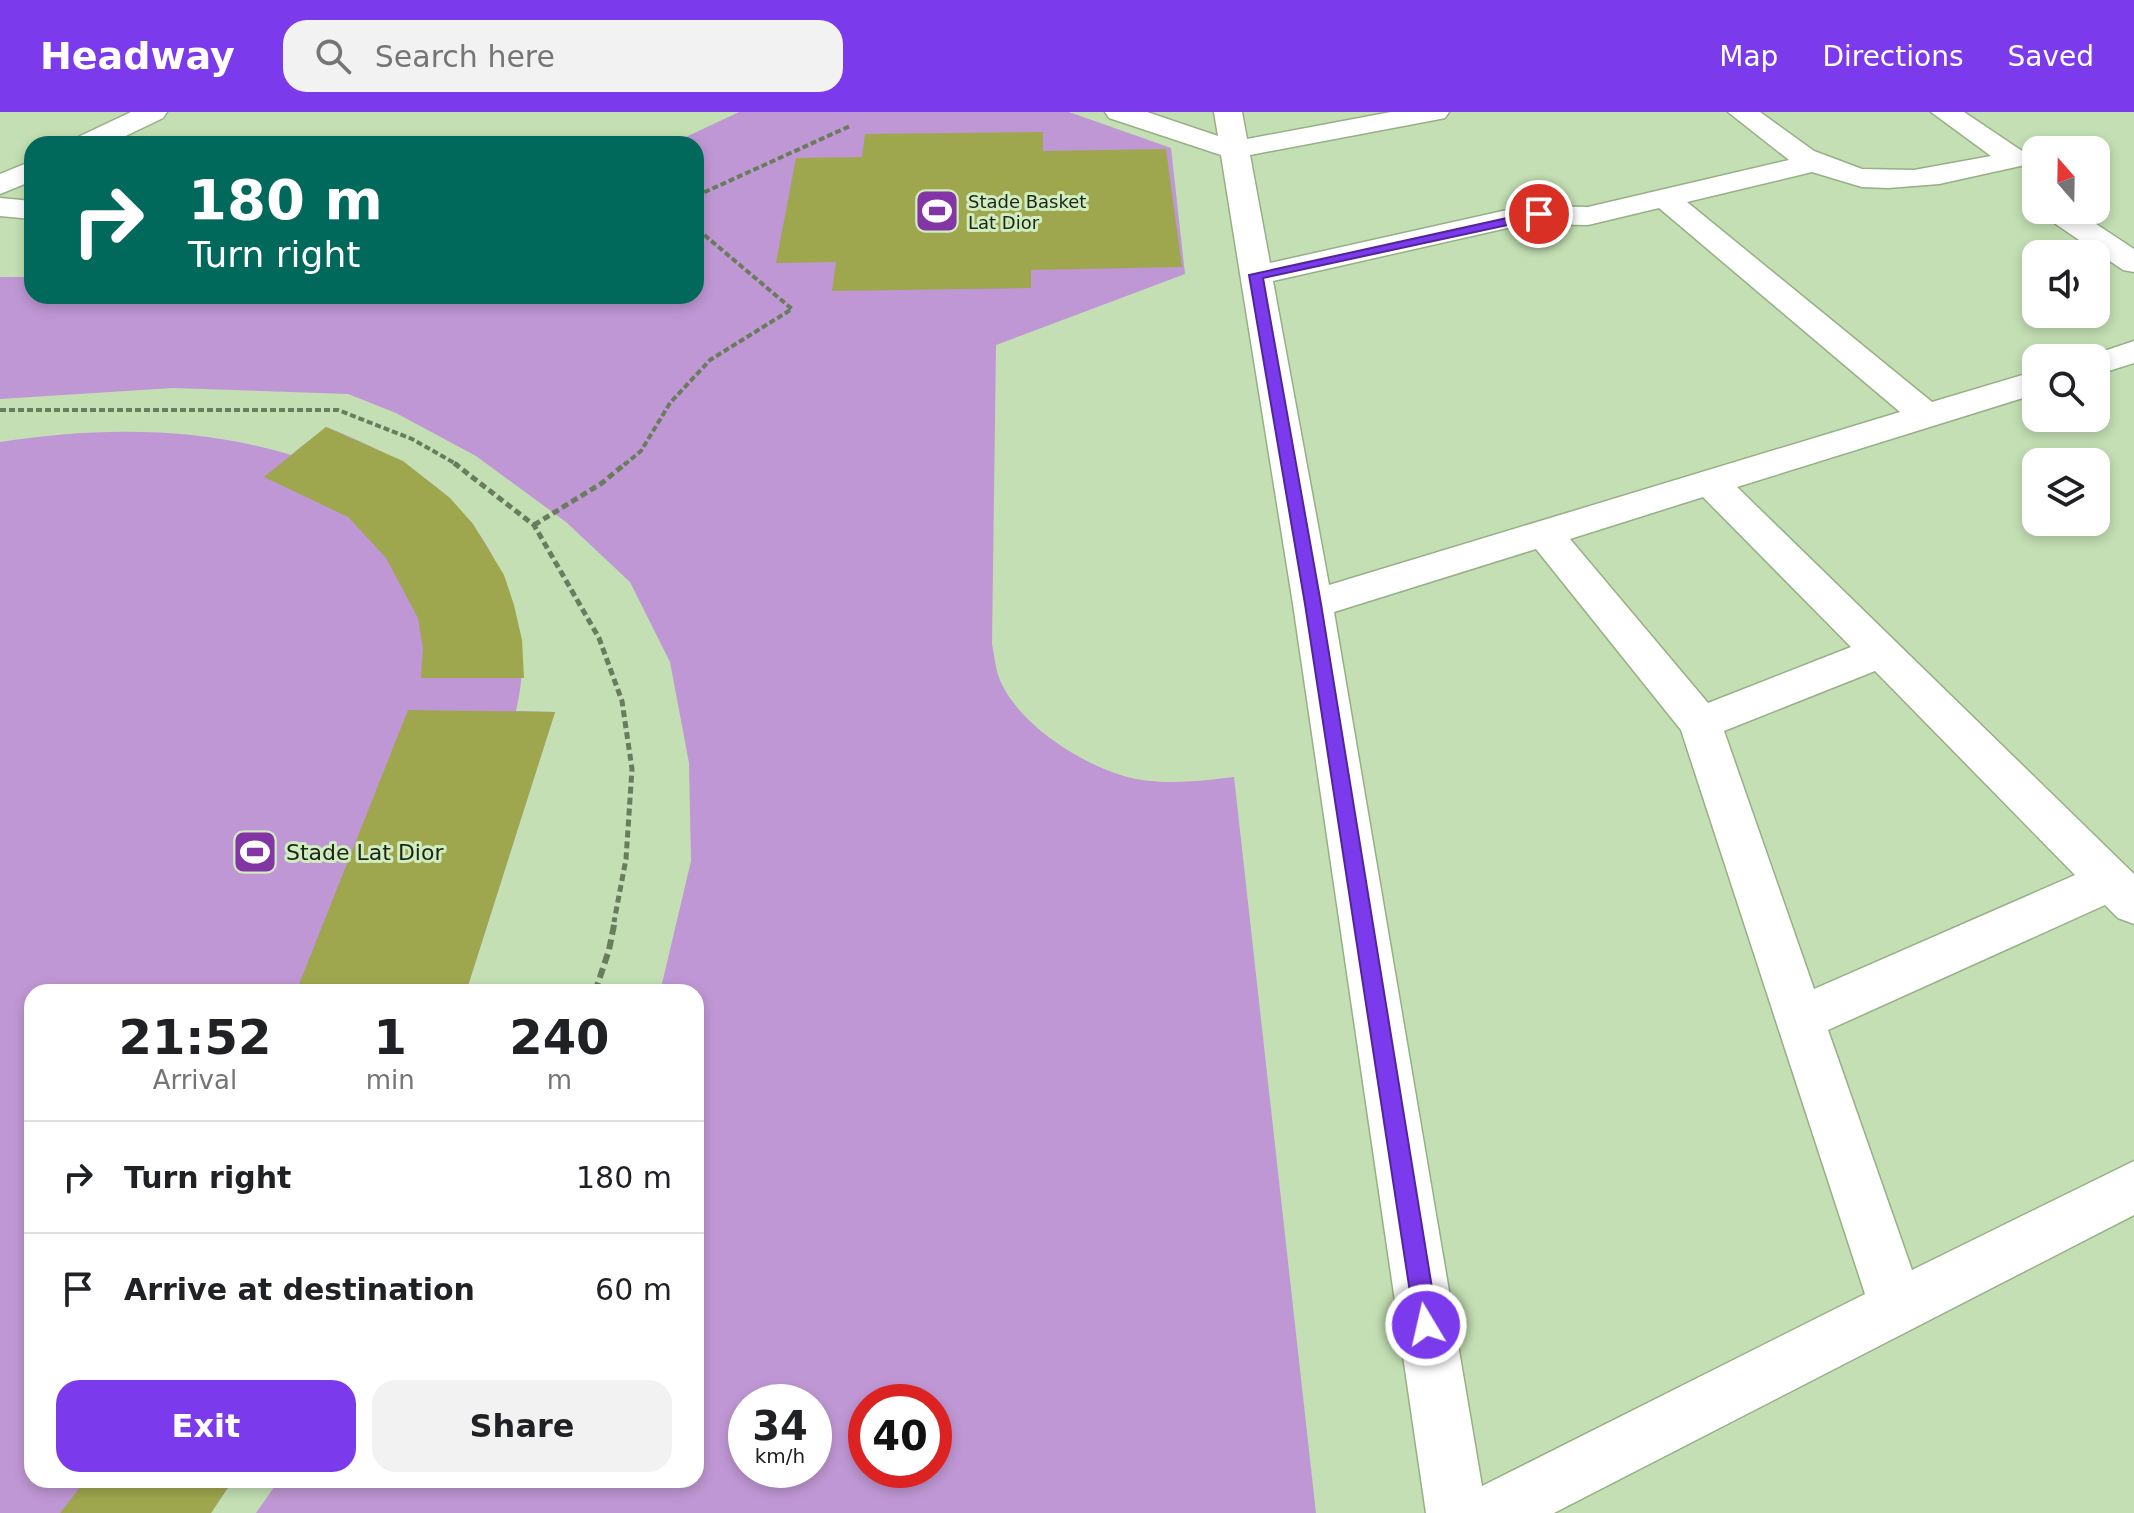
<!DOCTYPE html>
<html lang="en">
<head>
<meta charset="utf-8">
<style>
  body { margin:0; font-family:"DejaVu Sans",sans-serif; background:#f2f2f2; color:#202124; height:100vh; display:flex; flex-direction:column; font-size:30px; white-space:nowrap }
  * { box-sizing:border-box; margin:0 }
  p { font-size:26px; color:#757577 }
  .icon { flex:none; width:44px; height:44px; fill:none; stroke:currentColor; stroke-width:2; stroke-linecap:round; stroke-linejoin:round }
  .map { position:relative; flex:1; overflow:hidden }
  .panel { position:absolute; left:24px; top:872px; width:680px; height:504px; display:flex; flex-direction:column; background:#fff; border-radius:24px; box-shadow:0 4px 12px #0003 }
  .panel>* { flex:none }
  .banner { position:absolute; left:24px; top:24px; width:680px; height:168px; border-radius:24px; box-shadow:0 4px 12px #0003; background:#00695c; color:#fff; overflow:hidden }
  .needle { width:52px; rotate:340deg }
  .controls { position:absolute; left:2022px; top:24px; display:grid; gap:16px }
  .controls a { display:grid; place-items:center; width:88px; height:88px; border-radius:16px; background:#fff; box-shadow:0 4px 12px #0003; font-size:40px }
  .speed { position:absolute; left:728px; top:1272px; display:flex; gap:16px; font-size:40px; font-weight:700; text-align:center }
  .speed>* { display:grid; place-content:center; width:104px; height:104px; border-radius:50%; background:#fff; box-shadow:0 4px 12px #0003; line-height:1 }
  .speed small { font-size:20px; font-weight:400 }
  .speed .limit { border:12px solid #d22; background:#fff; color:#111 }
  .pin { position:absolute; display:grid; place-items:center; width:68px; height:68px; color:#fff; margin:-34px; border:4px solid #fff; border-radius:50%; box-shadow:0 2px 8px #0007 }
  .me { position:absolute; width:88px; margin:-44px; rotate:351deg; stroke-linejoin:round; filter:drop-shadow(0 0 6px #0008) }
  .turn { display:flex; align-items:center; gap:28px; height:168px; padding:0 32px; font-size:36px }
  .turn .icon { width:104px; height:104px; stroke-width:2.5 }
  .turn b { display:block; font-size:56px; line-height:68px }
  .eta { display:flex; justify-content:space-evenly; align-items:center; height:136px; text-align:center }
  .eta b { font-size:48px; font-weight:700; line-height:56px }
  .primary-button { display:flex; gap:16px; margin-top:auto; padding:16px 32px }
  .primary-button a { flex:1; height:92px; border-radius:24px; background:#7c3aed; color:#fff; font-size:32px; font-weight:700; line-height:92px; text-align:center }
  .primary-button a+a { background:#f2f2f2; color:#202124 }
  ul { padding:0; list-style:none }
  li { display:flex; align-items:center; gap:24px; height:112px; padding:0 32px; border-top:2px solid #e0e0e0 }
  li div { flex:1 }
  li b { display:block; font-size:30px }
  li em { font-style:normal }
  header { display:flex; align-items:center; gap:48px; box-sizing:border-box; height:112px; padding:0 40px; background:#7c3aed; color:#fff }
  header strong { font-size:38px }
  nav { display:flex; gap:44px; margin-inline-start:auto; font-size:28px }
  .search { width:560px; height:72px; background:#f2f2f2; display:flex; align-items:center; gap:20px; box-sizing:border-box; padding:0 28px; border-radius:24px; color:#757577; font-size:30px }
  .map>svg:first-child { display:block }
  .green { fill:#bf97d4; fill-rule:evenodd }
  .building { fill:#9fa74e }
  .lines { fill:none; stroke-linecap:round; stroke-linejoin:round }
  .minor-casing { stroke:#96b086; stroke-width:3 }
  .path-far2 { stroke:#697c5e; stroke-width:4; stroke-dasharray:6 3; stroke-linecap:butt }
  .path-far1 { stroke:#697c5e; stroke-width:5; stroke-dasharray:7 4; stroke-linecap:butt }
  .path { stroke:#697c5e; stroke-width:6; stroke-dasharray:10 5; stroke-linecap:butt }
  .minor { fill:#fff; fill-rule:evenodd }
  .route { fill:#7c3aed; stroke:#51269a; stroke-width:2 }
  .labels { text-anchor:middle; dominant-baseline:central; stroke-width:6; stroke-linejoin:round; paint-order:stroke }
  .far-poi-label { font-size:18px; fill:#1c2615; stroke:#d0ecc0; text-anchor:start }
  .poi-label { font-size:22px; fill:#1c2615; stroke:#d0ecc0; text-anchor:start }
</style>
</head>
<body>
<header>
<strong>Headway</strong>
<div class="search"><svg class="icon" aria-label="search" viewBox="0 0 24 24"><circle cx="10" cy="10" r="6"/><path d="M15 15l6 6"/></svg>Search here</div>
<nav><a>Map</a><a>Directions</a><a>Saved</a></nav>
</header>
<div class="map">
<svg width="2134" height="1401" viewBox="0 0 2134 1401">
  <rect width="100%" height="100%" fill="#c3dfb3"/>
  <g class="green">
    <path d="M739,0H1069L1171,36L1185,162L996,233L992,532C994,542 995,553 998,563C1015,612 1087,657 1136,667C1169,673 1202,669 1234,665L1316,1401H256L279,1368H696V880H660L691,749L689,651L670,550L630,470L566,410L476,344L396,301L348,282L173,276L0,287V165H32V184H696V32H671ZM746,1290H814V1358H746ZM866,1290H934V1358H866Z"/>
    <path d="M326,315C418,351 485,396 513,496C523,533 525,561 516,599L555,600L466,880H32V1368H233L211,1401H0V330C96,315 197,314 291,343Z"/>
  </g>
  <g class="building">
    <path d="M1043,20V39L1166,37L1182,155L1031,158V176L832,179L836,150L776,151L796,46L862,45L865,22Z"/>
    <path d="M326,315L403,349L450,386L473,412L504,463L514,493L522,528L524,566H421L423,537L418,506L386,446L348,405L264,365Z"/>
    <path d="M408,598L555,600L466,880H296Z"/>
    <path d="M86,1368H233L211,1401H60Z"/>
  </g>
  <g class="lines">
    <g class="minor-casing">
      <g id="minor">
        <path d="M131,0H167L163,6L109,32H72L76,26Z"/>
        <path d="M1105,0H1147L1218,24L1214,0H1242L1247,27L1391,0H1449L1445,6L1435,8L1250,43L1270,151L1525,94L1588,95L1789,48L1728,0H1760L1814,39L1862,57L1914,58L1991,44L1931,0H1964L2025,41L2029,47L2025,53L1939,72L1888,76L1862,75L1812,60L1687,90L1932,290L2036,259V282L1737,375L2134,762V812L2118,806L2105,793L1828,918L1912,1158L2134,1049V1103L1554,1401H1426L1293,492L1221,43L1109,6ZM1659,96L1900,300L1329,473L1273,169L1525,112L1588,113ZM1703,385L1851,535L1708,591L1570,427ZM1536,437L1681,618L1865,1182L1482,1374L1334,500ZM1875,559L2075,763L1814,877L1724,619Z"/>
        <path d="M32,49V69L0,82V62Z"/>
        <path d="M0,86L32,89V107L0,104Z"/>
        <path d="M2040,98H2075L2134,137V160L2123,158L2044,104Z"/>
        <path d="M2134,229V251L2096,263V246H2083Z"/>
      </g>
    </g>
    <g class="path-far2">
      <path d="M696,84L850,14"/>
      <path d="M0,298H338L412,327L458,353"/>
      <path d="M624,353L641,339L670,291L710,248L792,197L696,116"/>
    </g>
    <g class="path-far1">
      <path d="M454,351L534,413L599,526L622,589L632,657L626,747L614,810"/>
      <path d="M534,413L602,371L626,351"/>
    </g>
    <path class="path" d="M595,880L609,838L615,808"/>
    <use href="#minor" class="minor"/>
  </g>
  <path class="route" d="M1539,99L1544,100V105L1263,166L1321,492L1438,1213L1435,1221L1426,1225L1418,1221L1415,1213L1305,492L1249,163Z"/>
  <defs>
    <g id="stadium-square" transform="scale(2.3)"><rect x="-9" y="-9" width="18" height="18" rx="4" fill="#8334a5" stroke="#d0ecc0"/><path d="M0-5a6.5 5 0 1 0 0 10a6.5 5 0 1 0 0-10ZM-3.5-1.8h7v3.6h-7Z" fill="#fff"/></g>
  </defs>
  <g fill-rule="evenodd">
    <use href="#stadium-square" x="937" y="99"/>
    <use href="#stadium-square" x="255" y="740"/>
  </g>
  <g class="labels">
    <g class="far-poi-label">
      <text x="968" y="89">Stade Basket<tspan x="968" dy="21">Lat Dior</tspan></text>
    </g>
    <g class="poi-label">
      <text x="286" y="740">Stade Lat Dior</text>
    </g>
  </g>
</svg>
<div class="controls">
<a><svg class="needle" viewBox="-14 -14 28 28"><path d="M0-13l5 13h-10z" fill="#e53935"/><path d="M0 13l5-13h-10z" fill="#757577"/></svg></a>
<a><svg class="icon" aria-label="sound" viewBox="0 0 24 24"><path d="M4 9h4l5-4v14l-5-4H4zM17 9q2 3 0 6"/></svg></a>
<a><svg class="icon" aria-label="search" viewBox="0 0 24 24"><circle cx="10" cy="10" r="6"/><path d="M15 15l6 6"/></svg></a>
<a><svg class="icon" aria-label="layers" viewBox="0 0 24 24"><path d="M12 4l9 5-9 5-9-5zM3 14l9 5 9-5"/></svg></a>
</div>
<div class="speed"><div>34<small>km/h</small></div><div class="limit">40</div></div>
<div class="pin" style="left:1539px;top:102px;background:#d93025"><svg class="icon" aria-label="arrive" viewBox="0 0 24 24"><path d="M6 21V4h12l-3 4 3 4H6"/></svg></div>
<svg class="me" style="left:1426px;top:1213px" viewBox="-20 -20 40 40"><circle r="17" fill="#7c3aed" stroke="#fff" stroke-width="3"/><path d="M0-11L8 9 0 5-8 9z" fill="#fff"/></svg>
<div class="banner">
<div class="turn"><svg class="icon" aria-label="right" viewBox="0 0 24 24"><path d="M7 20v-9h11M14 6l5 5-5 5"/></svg><div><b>180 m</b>Turn right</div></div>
</div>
<section class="panel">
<div class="eta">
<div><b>21:52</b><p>Arrival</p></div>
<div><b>1</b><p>min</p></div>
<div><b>240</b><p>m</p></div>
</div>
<ul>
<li><svg class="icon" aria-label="right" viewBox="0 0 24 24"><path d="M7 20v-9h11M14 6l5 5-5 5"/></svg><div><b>Turn right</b></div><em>180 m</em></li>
<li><svg class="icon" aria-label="arrive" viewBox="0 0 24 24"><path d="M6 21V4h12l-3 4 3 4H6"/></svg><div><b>Arrive at destination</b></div><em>60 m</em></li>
</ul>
<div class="primary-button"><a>Exit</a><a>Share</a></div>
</section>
</div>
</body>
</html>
